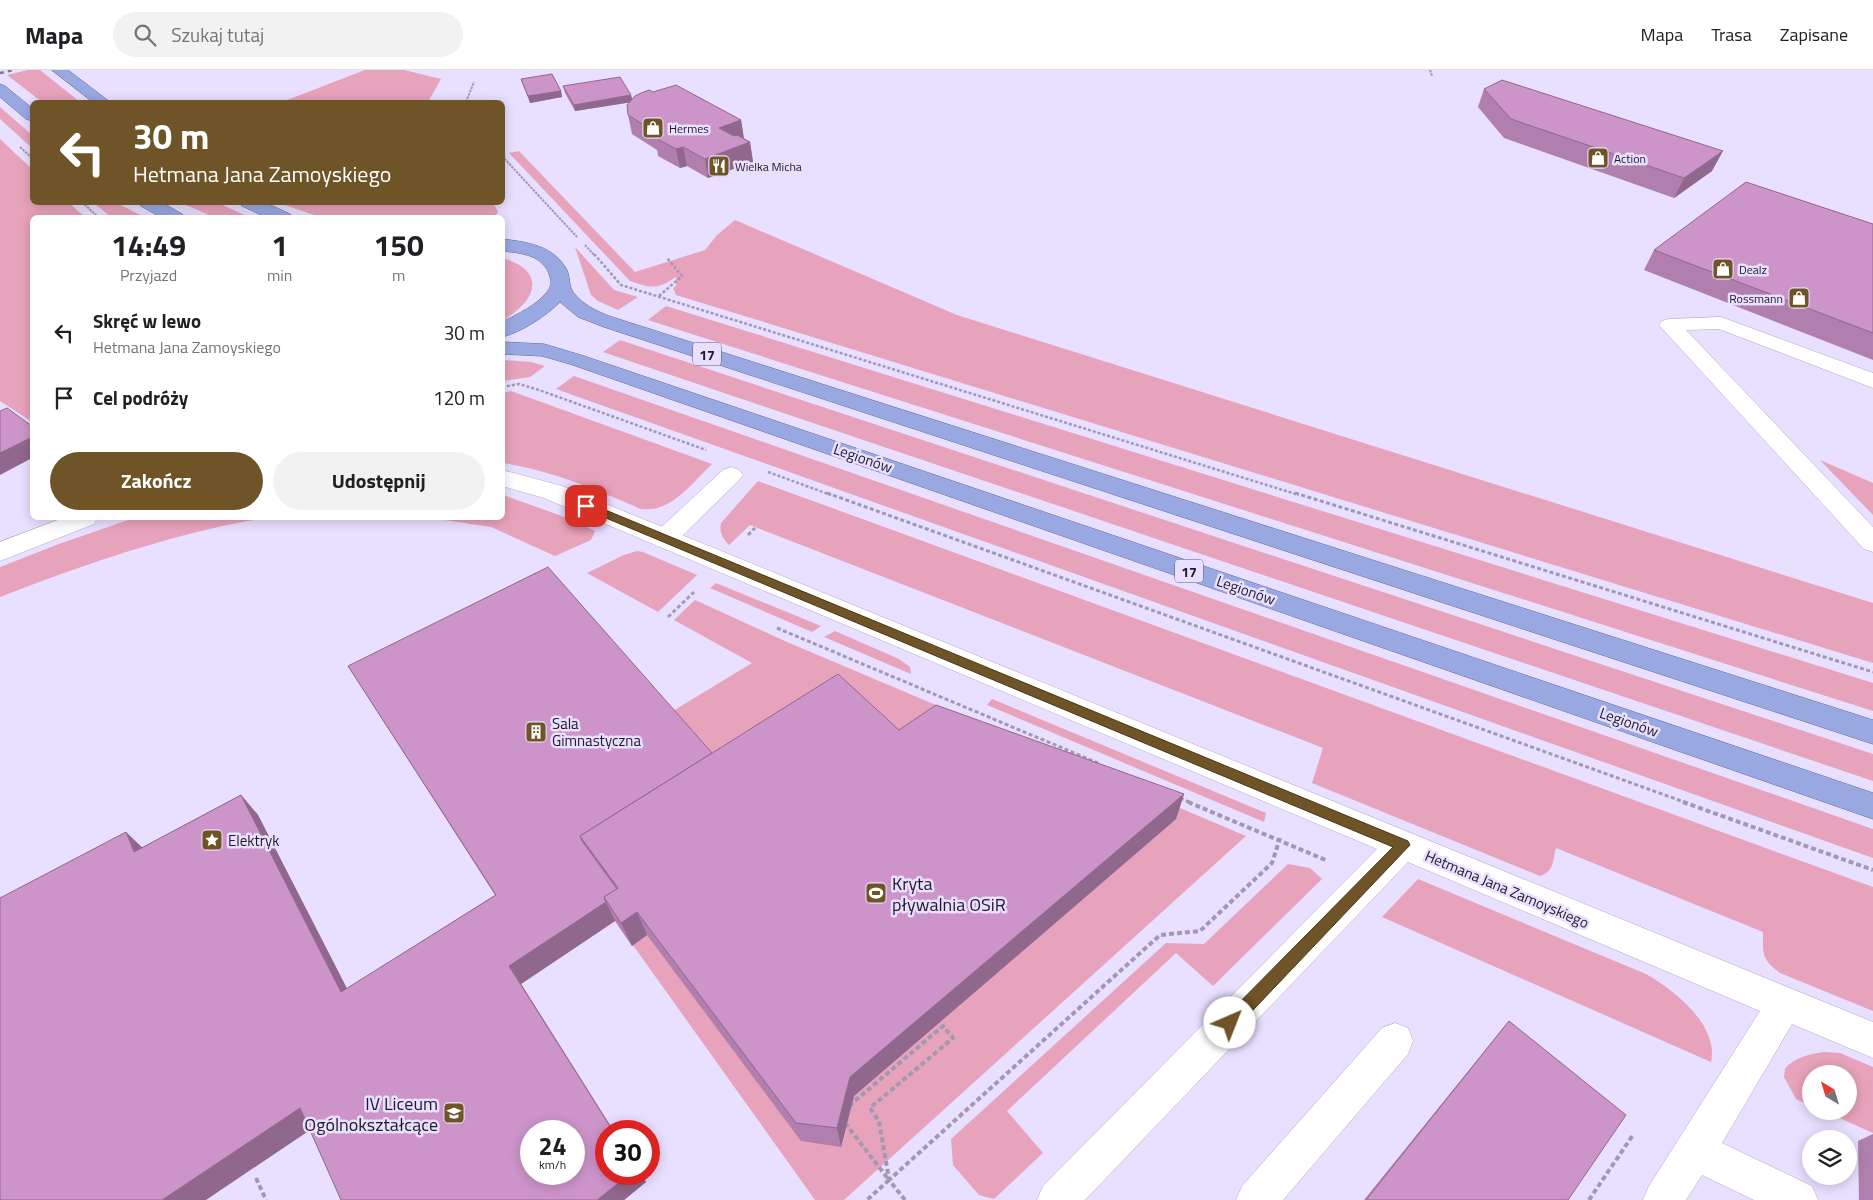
<!DOCTYPE html>
<html lang="pl">
<head>
<meta charset="utf-8">
<style>
  body { margin:0; font-family:"Titillium Web",sans-serif; background:#f2f2f2; color:#202124; height:100vh; display:flex; flex-direction:column; font-size:19px; white-space:nowrap }
  * { box-sizing:border-box; margin:0 }
  p { font-size:16px; color:#757577 }
  .icon { flex:none; width:28px; height:28px; fill:none; stroke:currentColor; stroke-width:2; stroke-linecap:round; stroke-linejoin:round }
  .map { position:relative; flex:1; overflow:hidden }
  .side { position:absolute; left:30px; top:145px; width:475px; height:305px; display:flex; flex-direction:column; background:#fff; border-radius:8px; box-shadow:0 2px 12px #0003 }
  .side>* { flex:none }
  .top-card { position:absolute; left:30px; top:30px; width:475px; height:105px; border-radius:8px; box-shadow:0 2px 12px #0003; background:#6e5426; color:#fff; overflow:hidden }
  .needle { width:32px; rotate:322deg }
  .buttons { position:absolute; left:1802px; top:995px; display:grid; gap:10px }
  .buttons a { display:grid; place-items:center; width:55px; height:55px; border-radius:50%; background:#fff; box-shadow:0 2px 12px #0003; font-size:25px }
  .speed { position:absolute; left:520px; top:1050px; display:flex; gap:10px; font-size:25px; font-weight:700; text-align:center }
  .speed>* { display:grid; place-content:center; width:65px; height:65px; border-radius:50%; background:#fff; box-shadow:0 2px 12px #0003; line-height:1 }
  .speed small { font-size:12px; font-weight:400 }
  .speed .limit { border:8px solid #d22; background:#fff; color:#111 }
  .pin { position:absolute; display:grid; place-items:center; width:42px; height:42px; color:#fff; margin:-21px; border-radius:10px; box-shadow:0 2px 8px #0006 }
  .me { position:absolute; width:55px; margin:-28px; rotate:44deg; stroke-linejoin:round; filter:drop-shadow(0 0 4px #0008) }
  .turn { display:flex; align-items:center; gap:18px; height:105px; padding:0 20px; font-size:22px }
  .turn .icon { width:65px; height:65px; stroke-width:2.5 }
  .turn b { display:block; font-size:35px; line-height:42px }
  .eta { display:flex; justify-content:space-evenly; align-items:center; height:85px; text-align:center }
  .eta b { font-size:30px; font-weight:700; line-height:35px }
  .button { display:flex; gap:10px; margin-top:auto; padding:10px 20px }
  .button a { flex:1; height:58px; border-radius:30px; background:#6e5426; color:#fff; font-size:20px; font-weight:700; line-height:58px; text-align:center }
  .button a+a { background:#f2f2f2; color:#202124 }
  ul { padding:0; list-style:none }
  li { display:flex; align-items:center; gap:15px; height:65px; padding:0 20px }
  li div { flex:1 }
  li b { display:block; font-size:19px }
  li em { font-style:normal }
  header { display:flex; align-items:center; gap:30px; box-sizing:border-box; height:70px; padding:0 25px; background:#fff; border-bottom:1px solid #e0e0e0 }
  header strong { font-size:24px }
  nav { display:flex; gap:28px; margin-inline-start:auto; font-size:18px }
  .search { width:350px; height:45px; background:#f2f2f2; display:flex; align-items:center; gap:12px; box-sizing:border-box; padding:0 18px; border-radius:28px; color:#757577; font-size:19px }
  .map>svg:first-child { display:block }
  .green { fill:#e7a3bb }
  .lines { fill:none; stroke-linecap:round; stroke-linejoin:round }
  .service-casing { stroke:#b3a9c7; stroke-width:1 }
  .minor-casing { stroke:#b3a9c7; stroke-width:1 }
  .tertiary-casing { stroke:#b3a9c7; stroke-width:1 }
  .trunk-casing { stroke:#5f699c; stroke-width:1 }
  .path-far3 { stroke:#a199b2; stroke-width:2; stroke-dasharray:2.5 1; stroke-linecap:butt }
  .path-far2 { stroke:#a199b2; stroke-width:2.5; stroke-dasharray:3 2; stroke-linecap:butt }
  .path-far1 { stroke:#a199b2; stroke-width:3; stroke-dasharray:4 2.5; stroke-linecap:butt }
  .path { stroke:#a199b2; stroke-width:4; stroke-dasharray:5 3; stroke-linecap:butt }
  .service { fill:#fff; fill-rule:evenodd }
  .minor { fill:#fff; fill-rule:evenodd }
  .tertiary { fill:#fff; fill-rule:evenodd }
  .trunk { fill:#9aa8e2; fill-rule:evenodd }
  .rail { stroke:#817a8f; stroke-width:2.5; stroke-dasharray:4 4; stroke-linecap:butt }
  .wall { fill:#b07fae }
  .shaded-wall { fill:#90688d }
  .building { fill:#cd94ca; stroke:#90688d; fill-rule:evenodd }
  .route { fill:#6e5426; stroke:#483719 }
  .labels { text-anchor:middle; dominant-baseline:central; stroke-width:5; stroke-linejoin:round; paint-order:stroke }
  .far-poi-label { font-size:12px; fill:#1f1b26; stroke:#e9dfff; text-anchor:start }
  .shield { fill:#e9dfff; stroke:#5c5667; stroke-width:1 }
  .shield-label { font-size:14px; font-weight:bold; fill:#1f1b26 }
  .street-label { font-size:15px; fill:#1f1b26; stroke:#e9dfff }
  .poi-label { font-size:15px; fill:#1f1b26; stroke:#e9dfff; text-anchor:start }
  .near-poi-label { font-size:18px; fill:#1f1b26; stroke:#e9dfff; text-anchor:start }
</style>
</head>
<body>
<header>
<strong>Mapa</strong>
<div class="search"><svg class="icon" aria-label="search" viewBox="0 0 24 24"><circle cx="10" cy="10" r="6"/><path d="M15 15l6 6"/></svg>Szukaj tutaj</div>
<nav><a>Mapa</a><a>Trasa</a><a>Zapisane</a></nav>
</header>
<div class="map">
<svg width="1873" height="1130" viewBox="0 0 1873 1130">
  <rect width="100%" height="100%" fill="#e9dfff"/>
  <g class="green">
    <path d="M28,0H40L80,32H42L7,5Z"/>
    <path d="M365,0H404L441,9L428,32H282Z"/>
    <path d="M0,37L32,65V78L0,49Z"/>
    <path d="M0,69L32,99V132L69,133L85,147L32,148V352L0,331Z"/>
    <path d="M519,81L635,202L705,180L717,165L735,150L957,245L1873,533V593L676,225L673,218L676,216V207C657,220 651,218 630,211L509,83Z"/>
    <path d="M493,132L498,142L495,147H320L279,133Z"/>
    <path d="M94,133H117L144,147H111Z"/>
    <path d="M181,133H218L249,147H214Z"/>
    <path d="M575,177L614,220L638,227L618,240L598,231L591,225Z"/>
    <path d="M503,188C547,201 537,231 503,250Z"/>
    <path d="M666,236L1873,613V641L648,250Z"/>
    <path d="M620,270L1873,684V711L603,282Z"/>
    <path d="M503,290L531,292L545,296L530,307L503,311Z"/>
    <path d="M574,306L1873,759V788L556,319Z"/>
    <path d="M511,321L712,394C692,413 671,443 641,439C596,420 551,400 503,393V323Z"/>
    <path d="M1820,390L1873,413V445Z"/>
    <path d="M758,411L1873,817V941L1780,903C1761,889 1763,884 1763,862L1556,778C1552,792 1555,800 1540,806L1312,713L1323,678L750,455L729,475C723,468 719,463 721,453Z"/>
    <path d="M503,425L559,445L595,461L591,470L555,486L491,457L431,448H502Z"/>
    <path d="M134,448H265C173,463 86,494 0,527V497L59,474Z"/>
    <path d="M637,481L643,482L697,505L658,542L587,503L624,485Z"/>
    <path d="M716,513L821,556L812,562L710,518Z"/>
    <path d="M695,530L787,572L1246,766L844,1130H815L615,850L668,644L752,593L674,550Z"/>
    <path d="M835,561L899,589L910,597L911,604L824,567Z"/>
    <path d="M992,629L1266,743L1264,752L987,635Z"/>
    <path d="M1288,794L1310,798L1322,809L1213,916L1176,883L1007,1041L1043,1083L994,1129L979,1125L953,1095L951,1069L1166,873L1204,874Z"/>
    <path d="M1418,809L1646,904C1674,920 1719,955 1711,992L1382,847Z"/>
    <path d="M1826,982L1840,983L1873,997V1063L1824,1041H1849V1004H1811V1036L1796,1029L1784,1007L1785,999C1794,987 1812,983 1826,982Z"/>
  </g>
  <g class="lines">
    <g class="service-casing">
      <g id="service">
        <path d="M1721,247L1873,303V318L1719,259L1686,260L1873,457V482L1864,479L1659,255L1662,251L1669,249Z"/>
        <path d="M731,397L739,400L743,405L739,410L673,475L664,478L655,475L651,469L655,463L723,400Z"/>
      </g>
    </g>
    <g class="minor-casing">
      <g id="minor">
        <path d="M502,400L562,416L1873,952V988L1792,954L1722,1073L1812,1116L1818,1130H1754L1702,1105L1686,1130H1643L1649,1116L1760,941L1408,792L1085,1130H1037L1043,1116L1377,779L544,428L502,416Z"/>
        <path d="M1395,953L1408,958L1413,971L1408,984L1283,1130H1236L1242,1116L1382,958Z"/>
      </g>
    </g>
    <g class="tertiary-casing">
      <path id="tertiary" d="M63,448H97L94,454L0,491V472Z"/>
    </g>
    <g class="trunk-casing">
      <g id="trunk">
        <path d="M52,0H68L110,32H93Z"/>
        <path d="M0,14L5,16L32,38V51L26,49L0,27Z"/>
        <path d="M139,132H161L182,144L185,148H162L141,136Z"/>
        <path d="M240,132H264L290,144L293,148H268L242,136Z"/>
        <path d="M502,169C528,172 554,176 567,200C570,208 569,216 573,222C582,234 596,241 609,246L1873,650V674L604,257L578,247L560,232C546,246 522,262 502,267V252C518,244 537,235 547,222C551,217 552,212 550,207C544,185 522,183 502,181Z"/>
        <path d="M502,272L544,274L584,286L1873,723V749L570,294L542,286L502,284Z"/>
      </g>
    </g>
    <g class="path-far3">
      <path d="M1430,0L1432,6"/>
      <path d="M466,32L474,12"/>
      <path d="M20,77L32,88"/>
      <path d="M502,86L577,167"/>
      <path d="M82,132L99,148"/>
      <path d="M585,175L595,186"/>
    </g>
    <g class="path-far2">
      <path d="M594,184L621,215L1299,425"/>
      <path d="M659,226L682,206L667,188"/>
      <path d="M502,317L519,314L539,320L706,380"/>
      <path d="M768,402L831,425"/>
    </g>
    <g class="path-far1">
      <path d="M827,423L1687,733"/>
      <path d="M1295,423L1873,602"/>
      <path d="M748,465L755,458"/>
      <path d="M668,547L694,522"/>
      <path d="M777,558L1098,693"/>
      <path d="M1180,728L1191,733"/>
    </g>
    <g class="path">
      <path d="M1188,732L1328,791"/>
      <path d="M1683,732L1873,800"/>
      <path d="M849,1036L943,956L953,968L870,1038L879,1051L889,1109"/>
      <path d="M845,1053L889,1110L867,1130"/>
      <path d="M256,1108L266,1130"/>
      <path d="M905,1130L889,1110L1160,865L1200,861L1272,793L1280,768"/>
      <path d="M1589,1130L1633,1065"/>
    </g>
    <use href="#service" class="service"/>
    <use href="#minor" class="minor"/>
    <use href="#tertiary" class="tertiary"/>
    <use href="#trunk" class="trunk"/>
    <path class="rail" d="M0,3L14,0"/>
  </g>
  <g class="wall">
    <path d="M521,9L561,21L562,27L530,33L523,15Z"/>
    <path d="M563,16L631,25L632,29L653,22L741,50L744,69L750,72L753,92L708,108L687,96L680,98L658,86L657,80L632,64L628,45L630,32L575,41L565,23Z"/>
    <path d="M1484,19L1712,101L1674,128L1504,68L1478,37Z"/>
    <path d="M1873,154V290L1644,200L1654,180Z"/>
    <path d="M348,596L712,683L899,660L1184,724L1176,749L854,1026L841,1077L801,1071L647,865L632,876L615,851L521,914L646,1112L624,1130H341L310,1060L143,777L241,725L258,745L347,919L495,825Z"/>
    <path d="M1509,951L1568,1130H1364L1503,958Z"/>
    <path d="M1873,1064V1130H1859L1858,1071Z"/>
  </g>
  <g class="shaded-wall">
    <path d="M561,21L562,27L530,33L528,26Z"/>
    <path d="M631,25L633,32L575,41L574,35Z"/>
    <path d="M741,50L744,69L722,77L719,58Z"/>
    <path d="M750,72L753,92L708,108L705,89Z"/>
    <path d="M683,77L687,96L680,98L676,79Z"/>
    <path d="M1723,81L1712,101L1674,128L1684,108Z"/>
    <path d="M32,367V388L0,405V383Z"/>
    <path d="M1184,724L1176,749L854,1026L841,1077L837,1058L850,1007Z"/>
    <path d="M241,725L258,745L358,940L341,922Z"/>
    <path d="M126,762L147,782H134Z"/>
    <path d="M606,832L615,851L521,914L614,1061L509,896Z"/>
    <path d="M637,842L647,865L632,876L621,853Z"/>
    <path d="M300,1038L319,1054L206,1130H162Z"/>
    <path d="M630,1104H641L646,1112L624,1130H597Z"/>
  </g>
  <g class="building">
    <path d="M552,4L561,21L528,26L521,9Z"/>
    <path d="M620,7L631,25L574,35L563,16Z"/>
    <path d="M1502,10L1723,81L1684,108L1511,49L1484,19Z"/>
    <path d="M676,15L741,50L719,58L734,66L737,65L750,72L705,89L683,77L676,79L654,67L660,65L628,45L627,35L635,26L641,23L649,20L653,22Z"/>
    <path d="M1746,112L1873,154V263L1654,180Z"/>
    <path d="M7,338L32,356V367L0,383V341Z"/>
    <path d="M548,497L712,683L580,766L582,771L617,819L604,827L606,832L509,896L613,1061H606V1104H630L597,1130H341L300,1038L162,1130H0V828L126,762L134,782L241,725L341,922L496,825L348,596ZM531,1061H574V1104H531Z"/>
    <path d="M838,604L899,660L936,635L1184,724L850,1007L837,1058L796,1053L637,842L621,853L604,827L618,818L580,766Z"/>
    <path d="M1509,951L1626,1045L1568,1130H1366Z"/>
  </g>
  <path class="route" d="M586,432L1408,771L1410,775L1236,958L1230,960L1225,958L1223,953L1225,947L1393,777L582,438L580,436Z"/>
  <defs>
    <g id="shop-square" transform="scale(1.125)"><rect x="-9" y="-9" width="18" height="18" rx="4" fill="#6e5426" stroke="#e9dfff"/><path d="M-5-2.5h2.3a2.7 3.5 0 0 1 5.4 0H5L5.5 6h-11ZM-1.5-2.5h3a1.5 2.3 0 0 0-3 0Z" fill="#fff"/></g>
    <g id="restaurant-square" transform="scale(1.125)"><rect x="-9" y="-9" width="18" height="18" rx="4" fill="#6e5426" stroke="#e9dfff"/><path d="M-5-6h1v4h1v-4h1v4h1v-4h1v5L-1.5 .5V6h-2V.5L-5-1ZM5-6V6H3V1.5H1.5Q1.5-4 5-6Z" fill="#fff"/></g>
    <g id="building-square" transform="scale(1.125)"><rect x="-9" y="-9" width="18" height="18" rx="4" fill="#6e5426" stroke="#e9dfff"/><path d="M-4-6H4V6H1V3H-1V6H-4ZM-2.5-4.3h1.7v1.8h-1.7ZM.8-4.3h1.7v1.8H.8ZM-2.5-1h1.7V.8h-1.7ZM.8-1h1.7V.8H.8Z" fill="#fff"/></g>
    <g id="sight-square" transform="scale(1.125)"><rect x="-9" y="-9" width="18" height="18" rx="4" fill="#6e5426" stroke="#e9dfff"/><path d="M0-6L1.8-2.2L6-1.7L2.9 1.2L3.7 5.4L0 3.3L-3.7 5.4L-2.9 1.2L-6-1.7L-1.8-2.2Z" fill="#fff"/></g>
    <g id="stadium-square" transform="scale(1.125)"><rect x="-9" y="-9" width="18" height="18" rx="4" fill="#6e5426" stroke="#e9dfff"/><path d="M0-5a6.5 5 0 1 0 0 10a6.5 5 0 1 0 0-10ZM-3.5-1.8h7v3.6h-7Z" fill="#fff"/></g>
    <g id="school-square" transform="scale(1.125)"><rect x="-9" y="-9" width="18" height="18" rx="4" fill="#6e5426" stroke="#e9dfff"/><path d="M0-5L7-2L0 1L-7-2ZM-4 1L0 2.5L4 1V4Q0 6-4 4Z" fill="#fff"/></g>
  </defs>
  <g fill-rule="evenodd">
    <use href="#shop-square" x="653" y="58"/>
    <use href="#shop-square" x="1598" y="88"/>
    <use href="#restaurant-square" x="719" y="96"/>
    <use href="#shop-square" x="1723" y="199"/>
    <use href="#shop-square" x="1799" y="228"/>
    <use href="#building-square" x="536" y="662"/>
    <use href="#sight-square" x="212" y="770"/>
    <use href="#stadium-square" x="876" y="823"/>
    <use href="#school-square" x="454" y="1043"/>
  </g>
  <g class="labels">
    <g class="far-poi-label">
      <text x="669" y="58">Hermes</text>
      <text x="1614" y="88">Action</text>
      <text x="735" y="96">Wielka Micha</text>
      <text x="1739" y="199">Dealz</text>
      <text x="1783" y="228" text-anchor="end">Rossmann</text>
    </g>
    <g class="shield">
      <rect x="693" y="272.5" width="28" height="23" rx="4"/>
      <rect x="1175" y="489.5" width="28" height="23" rx="4"/>
    </g>
    <g class="shield-label">
      <text x="707" y="284">17</text>
      <text x="1189" y="501">17</text>
    </g>
    <g class="street-label">
      <text transform="translate(863 388) rotate(19)">Legionów</text>
      <text transform="translate(1246 520) rotate(19)">Legionów</text>
      <text transform="translate(1629 652) rotate(19)">Legionów</text>
      <text transform="translate(1507 819) rotate(23)">Hetmana Jana Zamoyskiego</text>
    </g>
    <g class="poi-label">
      <text x="552" y="653">Sala<tspan x="552" dy="17">Gimnastyczna</tspan></text>
      <text x="228" y="770">Elektryk</text>
    </g>
    <g class="near-poi-label">
      <text x="892" y="813">Kryta<tspan x="892" dy="21">pływalnia OSiR</tspan></text>
      <text x="438" y="1033" text-anchor="end">IV Liceum<tspan x="438" dy="21">Ogólnokształcące</tspan></text>
    </g>
  </g>
</svg>
<div class="buttons">
<a><svg class="needle" viewBox="-14 -14 28 28"><path d="M0-13l5 13h-10z" fill="#e53935"/><path d="M0 13l5-13h-10z" fill="#757577"/></svg></a>
<a><svg class="icon" aria-label="layers" viewBox="0 0 24 24"><path d="M12 4l9 5-9 5-9-5zM3 14l9 5 9-5"/></svg></a>
</div>
<div class="speed"><div>24<small>km/h</small></div><div class="limit">30</div></div>
<div class="pin" style="left:586px;top:436px;background:#d93025"><svg class="icon" aria-label="arrive" viewBox="0 0 24 24"><path d="M6 21V4h12l-3 4 3 4H6"/></svg></div>
<svg class="me" style="left:1230px;top:953px" viewBox="-20 -20 40 40"><circle r="19" fill="#fff"/><path d="M0-13L10 11 0 6-10 11z" fill="#6e5426"/></svg>
<div class="top-card">
<div class="turn"><svg class="icon" aria-label="left" viewBox="0 0 24 24"><path d="M17 20v-9H6M10 6l-5 5 5 5"/></svg><div><b>30 m</b>Hetmana Jana Zamoyskiego</div></div>
</div>
<section class="side">
<div class="eta">
<div><b>14:49</b><p>Przyjazd</p></div>
<div><b>1</b><p>min</p></div>
<div><b>150</b><p>m</p></div>
</div>
<ul>
<li><svg class="icon" aria-label="left" viewBox="0 0 24 24"><path d="M17 20v-9H6M10 6l-5 5 5 5"/></svg><div><b>Skręć w lewo</b><p>Hetmana Jana Zamoyskiego</p></div><em>30 m</em></li>
<li><svg class="icon" aria-label="arrive" viewBox="0 0 24 24"><path d="M6 21V4h12l-3 4 3 4H6"/></svg><div><b>Cel podróży</b></div><em>120 m</em></li>
</ul>
<div class="button"><a>Zakończ</a><a>Udostępnij</a></div>
</section>
</div>
</body>
</html>
